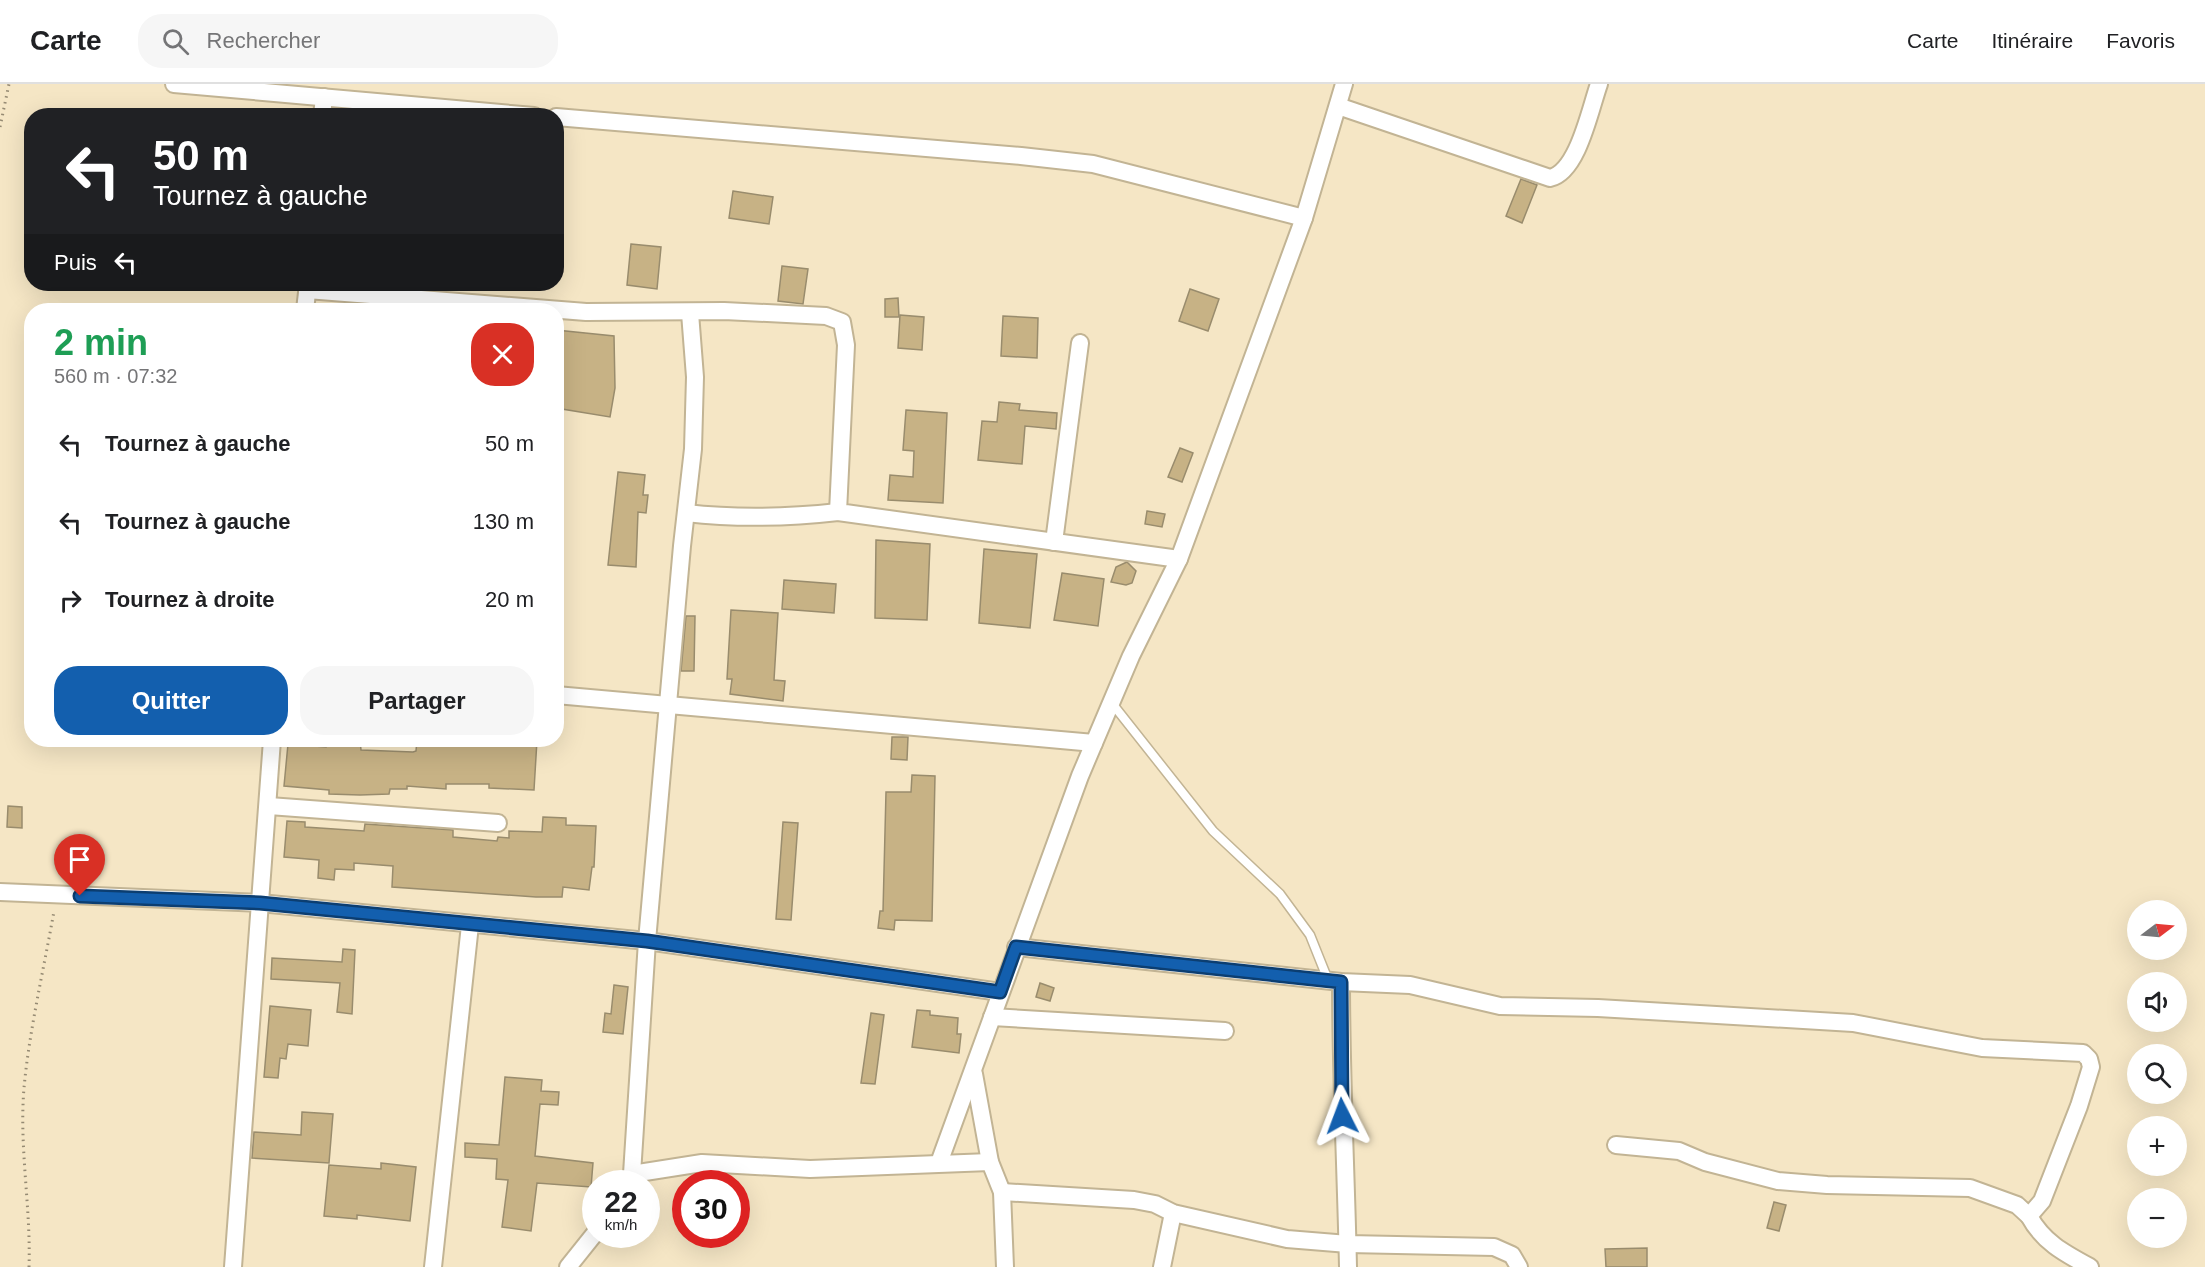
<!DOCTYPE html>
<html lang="fr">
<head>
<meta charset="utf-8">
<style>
  body { margin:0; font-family:Arial,sans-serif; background:#f6f6f6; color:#202124; height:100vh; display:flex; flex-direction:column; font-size:22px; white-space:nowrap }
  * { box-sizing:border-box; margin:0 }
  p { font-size:20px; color:#757577 }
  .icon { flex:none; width:33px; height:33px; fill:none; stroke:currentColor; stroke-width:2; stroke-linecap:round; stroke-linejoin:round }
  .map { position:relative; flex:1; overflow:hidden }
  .side { position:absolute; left:24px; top:219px; width:540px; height:444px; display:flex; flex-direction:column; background:#fff; border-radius:24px; box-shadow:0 6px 24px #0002 }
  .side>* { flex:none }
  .top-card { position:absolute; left:24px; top:24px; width:540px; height:183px; border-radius:24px; box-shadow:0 6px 24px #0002; background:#202124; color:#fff; overflow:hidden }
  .needle { width:39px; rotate:74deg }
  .buttons { position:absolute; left:2127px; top:816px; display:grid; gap:12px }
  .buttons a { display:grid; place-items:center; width:60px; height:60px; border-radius:50%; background:#fff; box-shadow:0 6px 24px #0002; font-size:30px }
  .speed { position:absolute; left:582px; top:1086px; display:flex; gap:12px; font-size:30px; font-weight:700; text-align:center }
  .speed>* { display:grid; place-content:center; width:78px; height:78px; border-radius:50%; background:#fff; box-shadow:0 6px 24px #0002; line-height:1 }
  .speed small { font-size:15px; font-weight:400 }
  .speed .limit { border:9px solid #d22; background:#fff; color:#111 }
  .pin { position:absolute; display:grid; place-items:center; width:51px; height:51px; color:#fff; margin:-62px -26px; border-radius:50% 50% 50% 0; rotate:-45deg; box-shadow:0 0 6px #0007 }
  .pin .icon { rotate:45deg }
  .me { position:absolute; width:66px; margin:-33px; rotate:357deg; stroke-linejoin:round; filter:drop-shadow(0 0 4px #0008) }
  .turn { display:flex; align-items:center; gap:21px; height:126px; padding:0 30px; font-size:27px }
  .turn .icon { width:78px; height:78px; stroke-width:2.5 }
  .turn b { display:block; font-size:42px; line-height:51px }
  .then { display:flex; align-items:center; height:57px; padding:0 30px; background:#0003; gap:12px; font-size:22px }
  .round { display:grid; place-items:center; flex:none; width:63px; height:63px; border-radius:24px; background:#f6f6f6 }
  .head { display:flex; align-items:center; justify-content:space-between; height:102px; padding:0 30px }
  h1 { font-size:36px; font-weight:700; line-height:45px; color:#1e9e55 }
  .primary-button { display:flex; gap:12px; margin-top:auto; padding:12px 30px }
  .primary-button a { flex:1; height:69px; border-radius:24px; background:#135fae; color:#fff; font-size:24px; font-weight:700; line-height:69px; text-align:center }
  .primary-button a+a { background:#f6f6f6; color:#202124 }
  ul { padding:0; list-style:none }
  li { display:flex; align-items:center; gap:18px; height:78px; padding:0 30px }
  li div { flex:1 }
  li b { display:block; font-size:22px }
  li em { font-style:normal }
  header { display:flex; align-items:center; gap:36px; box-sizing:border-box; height:84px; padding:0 30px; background:#fff; border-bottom:2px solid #e0e0e0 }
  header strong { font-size:28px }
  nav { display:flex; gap:33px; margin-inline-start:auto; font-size:21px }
  .search { width:420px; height:54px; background:#f6f6f6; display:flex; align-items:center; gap:15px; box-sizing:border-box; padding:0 21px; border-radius:24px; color:#757577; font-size:22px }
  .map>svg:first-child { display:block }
  .building { fill:#c7b285; stroke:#998c6d; stroke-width:1.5 }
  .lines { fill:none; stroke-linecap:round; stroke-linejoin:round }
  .service-casing { stroke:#c2b494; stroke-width:11 }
  .minor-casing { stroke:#c2b494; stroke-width:20 }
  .path { stroke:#958a73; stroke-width:3; stroke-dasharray:1.5 4.5; stroke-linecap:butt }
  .service { stroke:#fff; stroke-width:8 }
  .minor { stroke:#fff; stroke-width:16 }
  .route-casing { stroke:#0c3e71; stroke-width:15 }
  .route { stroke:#135fae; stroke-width:10 }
</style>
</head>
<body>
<header>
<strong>Carte</strong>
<div class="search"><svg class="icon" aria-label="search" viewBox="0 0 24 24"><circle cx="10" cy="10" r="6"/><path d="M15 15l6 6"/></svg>Rechercher</div>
<nav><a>Carte</a><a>Itinéraire</a><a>Favoris</a></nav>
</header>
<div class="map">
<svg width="2205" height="1183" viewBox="0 0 2205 1183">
  <rect width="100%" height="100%" fill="#f5e6c5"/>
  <g class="building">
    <path d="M1521,95L1537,101L1522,139L1506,132Z"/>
    <path d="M733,107L773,113L769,140L729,134Z"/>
    <path d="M631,160L661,163L657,205L627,201Z"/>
    <path d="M782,182L808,185L803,220L778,217Z"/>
    <path d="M1190,205L1219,215L1208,247L1179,237Z"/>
    <path d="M898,214L899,233H885V215Z"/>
    <path d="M900,231L924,233L922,266L898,264Z"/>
    <path d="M1003,232L1038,234L1037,274L1001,272Z"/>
    <path d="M556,246L614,252L615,304L610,333L556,324Z"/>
    <path d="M999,318L1020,320L1019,326L1057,329L1056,345L1025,342L1022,380L978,376L982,337L997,338Z"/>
    <path d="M906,326L947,329L943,419L888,416L890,391L913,393L914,367L903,366Z"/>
    <path d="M1180,364L1193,369L1182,398L1168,393Z"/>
    <path d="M618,388L645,391L643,411H648L646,429L638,428L636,483L608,481Z"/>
    <path d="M1147,427L1165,430L1162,443L1145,440Z"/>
    <path d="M876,456L930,460L927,536L875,534Z"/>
    <path d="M984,465L1037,470L1030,544L979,539Z"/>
    <path d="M1127,478L1136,487L1132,499L1126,501L1111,498L1116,483Z"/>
    <path d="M1062,489L1104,495L1098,542L1054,536Z"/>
    <path d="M784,496L836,500L834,529L782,525Z"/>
    <path d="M731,526L778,529L774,596L785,597L783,617L730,610L732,595H727Z"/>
    <path d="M686,532H695L694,587H681Z"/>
    <path d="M892,653H908L907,676L891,675Z"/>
    <path d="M326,656H360L361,666L413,668L416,667L417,656H537L534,706L489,704V700H446V705L407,702V705H390L389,710L360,711L329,710V706L284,702L288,660L326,663Z"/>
    <path d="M912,691L935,692L932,837L895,836L894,846L878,844L880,827H883L886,708H911Z"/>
    <path d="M8,722L22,723V744L7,743Z"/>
    <path d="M543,733L566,734V741L596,742L594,783H592L589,806L563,803L562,813H536L392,803L393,782L354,779V786L335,785L334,796L318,794L319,776L284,773L287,737L305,738V743L364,747L365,740L453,746V753L497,757L498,753L509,754V747L542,748Z"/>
    <path d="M783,738L798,739L791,836L776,835Z"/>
    <path d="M343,865L355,866L352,930L337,928L340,899L271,895L272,874L342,878Z"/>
    <path d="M1040,899L1054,904L1050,917L1036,913Z"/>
    <path d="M614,901L628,903L623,950L603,948L605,929L611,930Z"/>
    <path d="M270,922L311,926L308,962L288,960L286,975L280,974L278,994L264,993Z"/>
    <path d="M917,926L930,927V931L958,934L957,950H961L959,969L912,963Z"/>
    <path d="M871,929L884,931L875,1000L861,999Z"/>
    <path d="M505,993L542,996L541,1007L559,1008L558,1021L540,1020L535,1072L593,1079L591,1103L537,1099L531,1147L502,1143L508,1096L496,1095L497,1075L465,1073V1059L499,1061Z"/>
    <path d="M302,1028L333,1030L329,1079L252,1074L254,1048L301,1051Z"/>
    <path d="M381,1079L416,1083L410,1137L357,1131V1135L324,1132L329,1081L381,1085Z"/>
    <path d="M1774,1118L1786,1121L1779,1147L1767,1144Z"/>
    <path d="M1647,1164V1183H1606L1605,1165Z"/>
  </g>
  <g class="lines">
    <g class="service-casing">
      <path id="service" d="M1111,618L1213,747L1280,810L1310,851L1328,896"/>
    </g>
    <g class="minor-casing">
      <g id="minor">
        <path d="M174,0L534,32"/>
        <path d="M1338,22L1550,94C1578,88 1590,25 1599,0"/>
        <path d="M322,32L324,13"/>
        <path d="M556,33L1021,72L1093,80L1304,134"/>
        <path d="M307,206L586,228L724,227L826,232L842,238L846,261L838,428L1179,475"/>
        <path d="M305,226L308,200"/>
        <path d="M686,429C739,435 785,434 838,428"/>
        <path d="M1054,458L1080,259"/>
        <path d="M556,611L1094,659"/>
        <path d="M269,722L498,739"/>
        <path d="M0,808L260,819L647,857L1000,908"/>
        <path d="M1016,863L1341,898L1410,901L1500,922L1598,924L1853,939L1982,964L2083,969L2089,975L2091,983L2079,1022L2042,1117L2029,1132C2043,1158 2064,1169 2090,1183"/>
        <path d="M1341,898C1341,993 1346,1088 1348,1183"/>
        <path d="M992,933L1225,947"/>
        <path d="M974,990L990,1078L1002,1108L1005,1183"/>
        <path d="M1616,1061L1679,1067L1705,1078L1778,1097L1827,1101L1970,1104L2017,1121L2029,1132"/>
        <path d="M939,1079L1080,692L1131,572L1179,475L1304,134L1344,0"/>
        <path d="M632,1090L647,857L682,462L693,365L695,293L690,229"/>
        <path d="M628,1098L632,1090L702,1079L810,1085L990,1078"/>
        <path d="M1002,1108L1134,1116L1155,1120L1173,1129L1287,1155L1348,1160L1494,1163L1512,1171L1519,1183"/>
        <path d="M233,1183L272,656"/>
        <path d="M433,1183L470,841"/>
        <path d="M568,1183L596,1148"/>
        <path d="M1162,1183L1173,1129"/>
      </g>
    </g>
    <g class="path">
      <path d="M0,43L9,0"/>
      <path d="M29,1183C31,1123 19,1064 24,1004C29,948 44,884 54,827"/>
    </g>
    <use href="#service" class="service"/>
    <use href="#minor" class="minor"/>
  </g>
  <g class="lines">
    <g class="route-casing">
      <path id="route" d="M80,812L260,819L647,857L1000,908L1016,863L1341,898L1342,1032"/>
    </g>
    <use href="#route" class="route"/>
  </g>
</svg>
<div class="buttons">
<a><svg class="needle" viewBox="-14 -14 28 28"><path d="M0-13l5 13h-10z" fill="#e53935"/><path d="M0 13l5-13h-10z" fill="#757577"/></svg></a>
<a><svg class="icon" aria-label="sound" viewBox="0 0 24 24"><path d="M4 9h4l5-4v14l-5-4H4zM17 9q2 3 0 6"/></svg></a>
<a><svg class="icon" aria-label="search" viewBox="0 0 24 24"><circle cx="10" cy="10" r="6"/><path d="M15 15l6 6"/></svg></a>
<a>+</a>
<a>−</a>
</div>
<div class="speed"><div>22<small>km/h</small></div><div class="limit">30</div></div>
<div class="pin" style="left:80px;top:812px;background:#d93025"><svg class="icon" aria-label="arrive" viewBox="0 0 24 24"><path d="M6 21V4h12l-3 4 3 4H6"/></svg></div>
<svg class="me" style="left:1342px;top:1032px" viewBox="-20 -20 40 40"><path d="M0-17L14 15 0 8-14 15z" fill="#135fae" stroke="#fff" stroke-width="4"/></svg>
<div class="top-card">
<div class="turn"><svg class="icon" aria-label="left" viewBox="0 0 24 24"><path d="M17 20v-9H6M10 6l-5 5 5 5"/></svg><div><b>50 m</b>Tournez à gauche</div></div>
<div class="then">Puis<svg class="icon" aria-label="left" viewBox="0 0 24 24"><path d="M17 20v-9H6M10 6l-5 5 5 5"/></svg></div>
</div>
<section class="side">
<div class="head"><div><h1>2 min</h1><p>560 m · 07:32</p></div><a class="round" style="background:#d93025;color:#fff"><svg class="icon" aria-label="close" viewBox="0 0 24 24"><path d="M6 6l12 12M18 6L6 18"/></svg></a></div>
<ul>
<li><svg class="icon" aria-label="left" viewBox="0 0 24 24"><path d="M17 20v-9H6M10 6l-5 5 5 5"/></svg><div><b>Tournez à gauche</b></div><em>50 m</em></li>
<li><svg class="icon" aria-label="left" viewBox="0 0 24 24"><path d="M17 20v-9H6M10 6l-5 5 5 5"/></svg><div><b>Tournez à gauche</b></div><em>130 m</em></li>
<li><svg class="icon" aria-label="right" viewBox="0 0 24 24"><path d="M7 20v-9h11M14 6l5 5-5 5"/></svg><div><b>Tournez à droite</b></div><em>20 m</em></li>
</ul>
<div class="primary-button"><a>Quitter</a><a>Partager</a></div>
</section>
</div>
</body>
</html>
